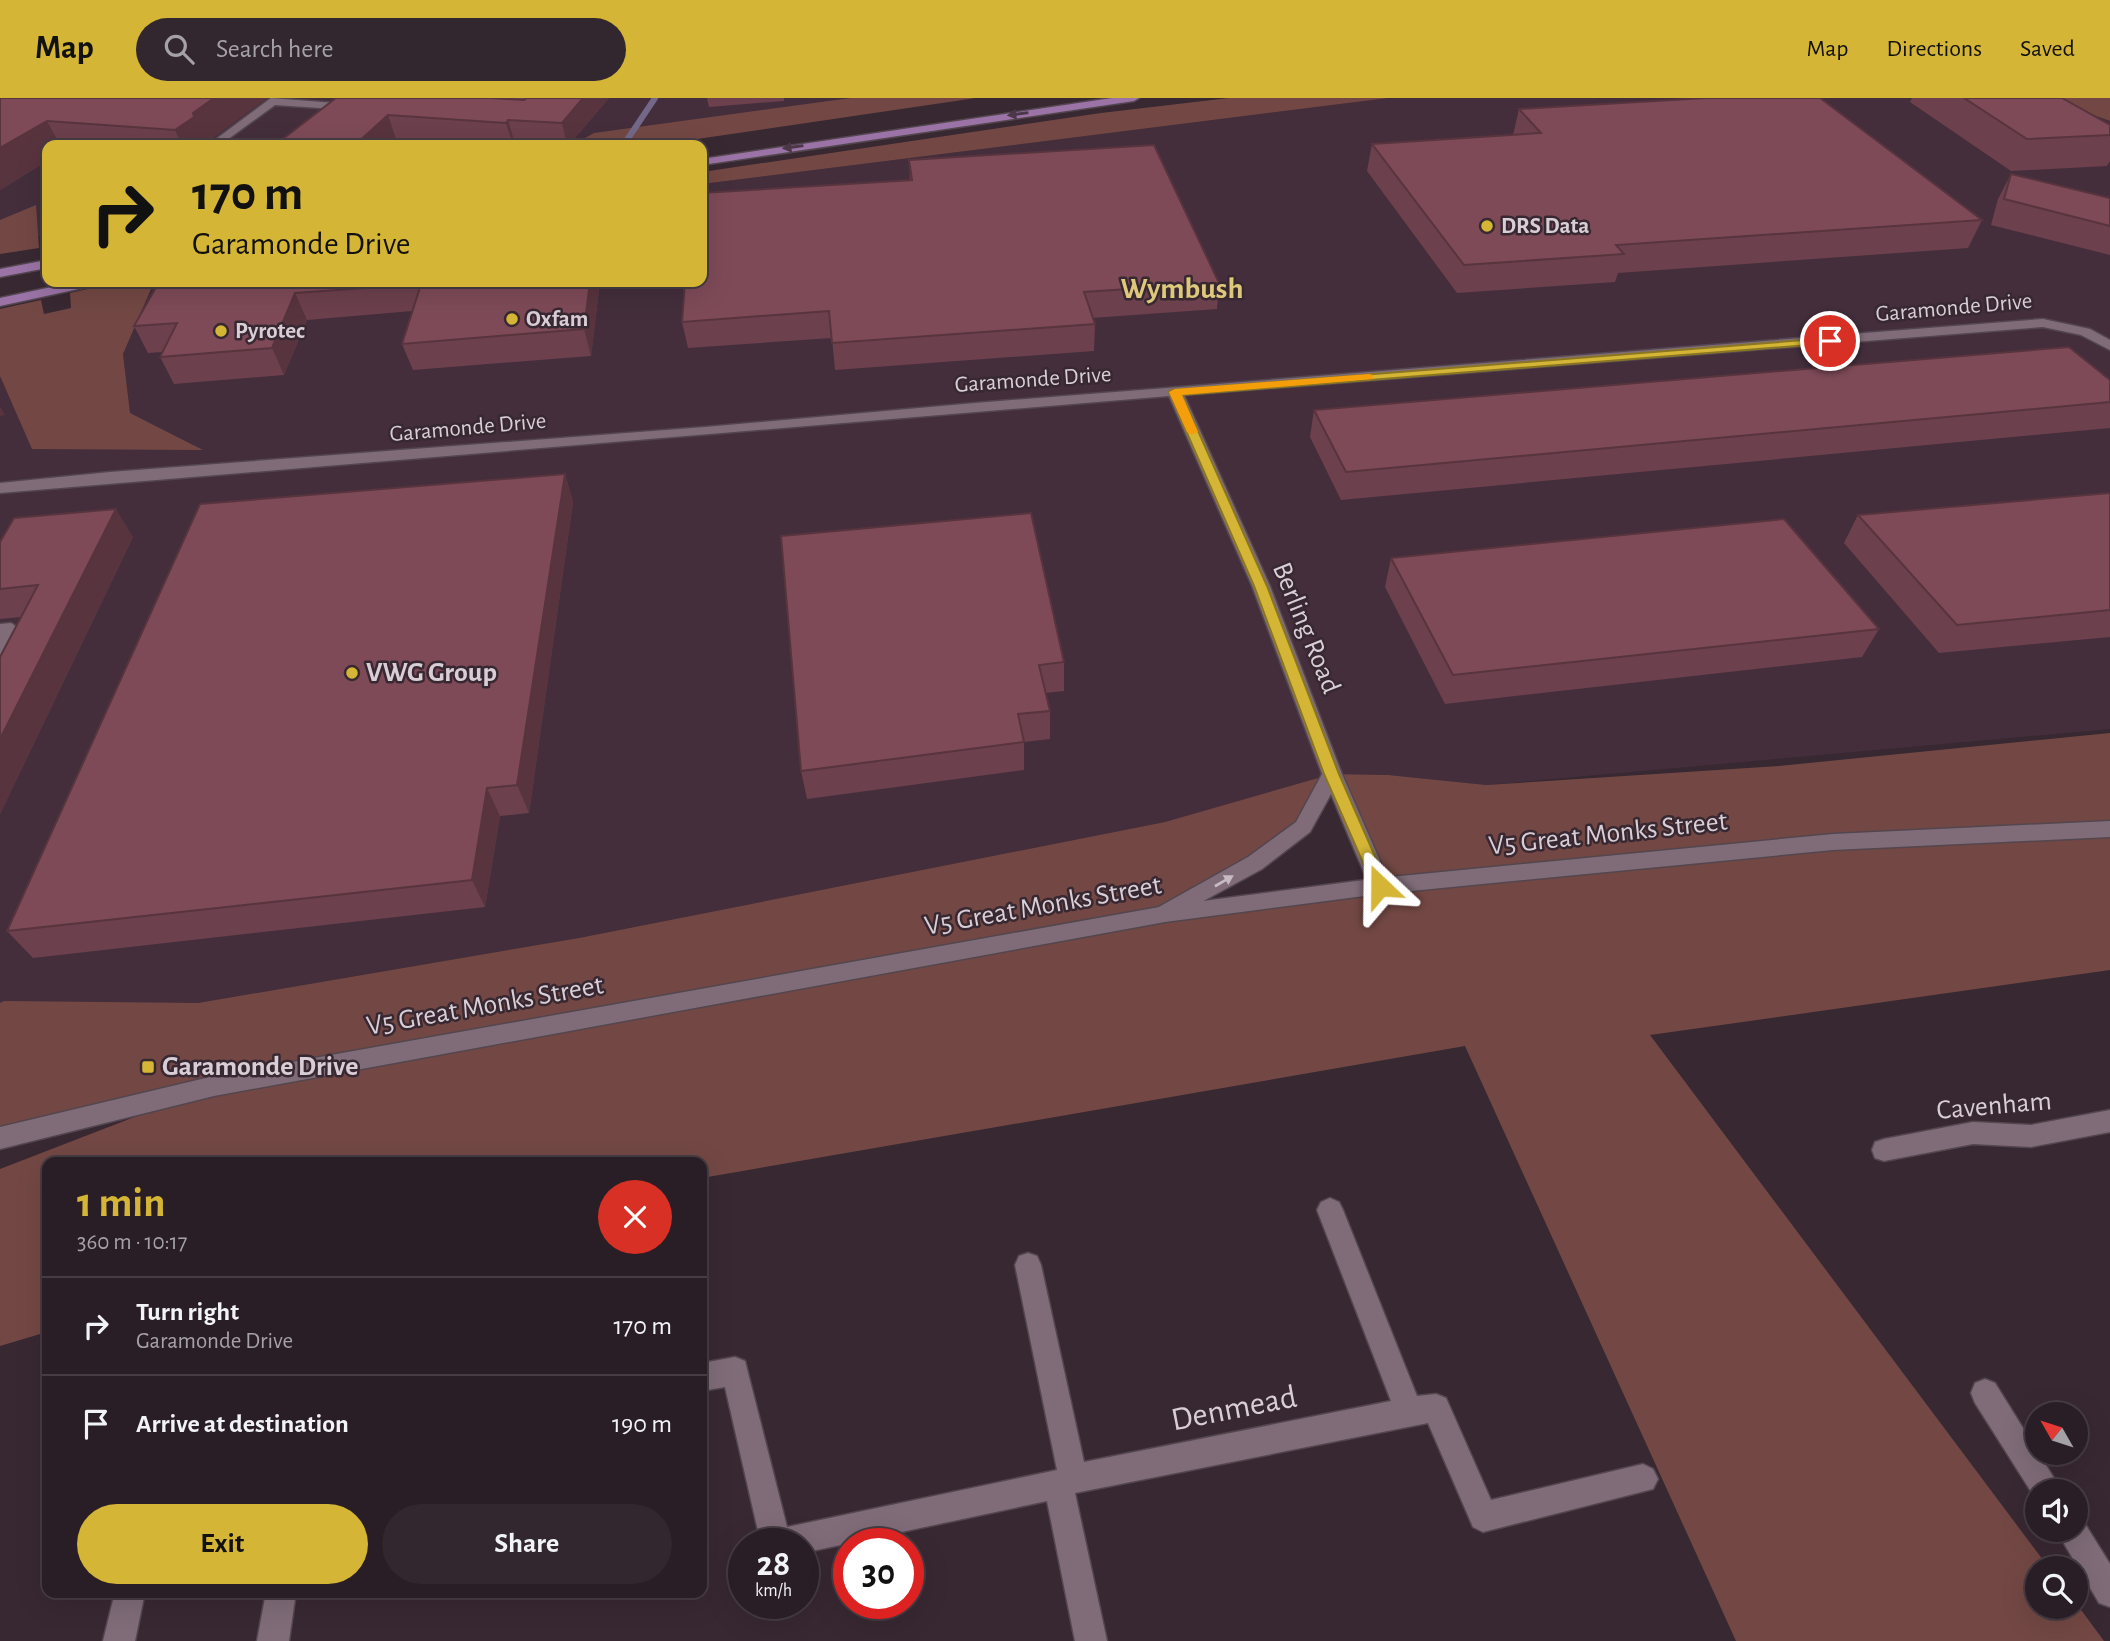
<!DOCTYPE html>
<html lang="en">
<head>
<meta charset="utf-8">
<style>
  body { margin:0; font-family:"Alegreya Sans",sans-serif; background:#32272e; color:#f1f3f6; height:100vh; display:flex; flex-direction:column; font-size:26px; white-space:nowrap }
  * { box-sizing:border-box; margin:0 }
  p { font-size:23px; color:#a5a2a7 }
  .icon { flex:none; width:38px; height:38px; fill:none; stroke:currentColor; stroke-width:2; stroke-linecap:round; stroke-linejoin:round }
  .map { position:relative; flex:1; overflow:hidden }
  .details { position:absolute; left:42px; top:1059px; width:665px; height:441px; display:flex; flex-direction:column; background:#2a1e26; border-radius:14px; box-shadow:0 7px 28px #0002,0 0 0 2px #463c43 }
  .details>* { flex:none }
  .banner { position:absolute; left:42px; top:42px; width:665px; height:147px; border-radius:14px; box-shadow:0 7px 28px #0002,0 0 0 2px #463c43; background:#d5b535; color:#111; overflow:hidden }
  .needle { width:46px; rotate:309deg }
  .controls { position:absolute; left:2025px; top:1304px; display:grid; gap:14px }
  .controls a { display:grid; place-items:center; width:63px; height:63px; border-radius:50%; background:#2a1e26; box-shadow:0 7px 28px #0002,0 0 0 2px #463c43; font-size:35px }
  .speed { position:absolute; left:728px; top:1430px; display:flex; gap:14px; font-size:35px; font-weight:700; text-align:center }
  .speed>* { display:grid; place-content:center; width:91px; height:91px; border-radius:50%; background:#2a1e26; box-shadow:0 7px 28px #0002,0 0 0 2px #463c43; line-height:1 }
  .speed small { font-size:18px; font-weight:400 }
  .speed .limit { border:10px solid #d22; background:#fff; color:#111 }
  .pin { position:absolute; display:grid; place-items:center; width:60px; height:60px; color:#fff; margin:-30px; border:4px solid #fff; border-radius:50%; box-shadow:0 2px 7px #0007 }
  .me { position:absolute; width:77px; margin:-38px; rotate:337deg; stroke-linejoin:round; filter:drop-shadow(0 0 5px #0008) }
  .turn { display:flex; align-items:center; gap:24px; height:147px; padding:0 35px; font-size:32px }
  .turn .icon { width:91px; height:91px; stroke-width:2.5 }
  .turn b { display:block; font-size:49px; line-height:60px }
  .round { display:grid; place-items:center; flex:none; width:74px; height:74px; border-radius:37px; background:#32272e }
  .summary { display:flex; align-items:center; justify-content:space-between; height:119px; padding:0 35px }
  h1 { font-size:42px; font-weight:700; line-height:52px; color:#d5b535 }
  .action { display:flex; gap:14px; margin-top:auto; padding:14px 35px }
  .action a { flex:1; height:80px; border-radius:42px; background:#d5b535; color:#111; font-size:28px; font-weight:700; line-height:80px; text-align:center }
  .action a+a { background:#32272e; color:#f1f3f6 }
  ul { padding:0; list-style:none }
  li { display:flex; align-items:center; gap:21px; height:98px; padding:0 35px; border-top:2px solid #463c43 }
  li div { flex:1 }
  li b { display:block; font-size:26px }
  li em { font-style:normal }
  header { display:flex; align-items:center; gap:42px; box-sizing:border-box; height:98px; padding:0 35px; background:#d5b535; color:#111 }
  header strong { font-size:33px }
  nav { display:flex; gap:38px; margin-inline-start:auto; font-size:24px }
  .search { width:490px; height:63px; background:#32272e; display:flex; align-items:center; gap:18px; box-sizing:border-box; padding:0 24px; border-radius:38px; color:#a5a2a7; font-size:26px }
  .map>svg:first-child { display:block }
  .built { fill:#442e3c }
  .green { fill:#734844; fill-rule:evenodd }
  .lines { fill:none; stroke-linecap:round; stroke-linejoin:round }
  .stream { stroke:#746889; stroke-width:6 }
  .minor-casing { stroke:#53464e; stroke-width:3 }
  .tertiary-casing { stroke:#53464e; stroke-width:3 }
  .trunk-casing { stroke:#53464e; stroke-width:3 }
  .minor { fill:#7f6c78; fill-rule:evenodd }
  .tertiary { fill:#7f6c78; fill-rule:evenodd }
  .trunk { fill:#9b73a6; fill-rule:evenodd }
  .wall { fill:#6c404c }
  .shaded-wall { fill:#58343e }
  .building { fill:#7e4a58; stroke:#58343e; stroke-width:2 }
  .oneway { fill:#4c3749 }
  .oneway2 { fill:#c7bac2 }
  .route { fill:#d5b535; stroke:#8a7622; stroke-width:2 }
  .slow { fill:#f59e0b }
  .poi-dot { fill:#d5b535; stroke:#382832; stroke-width:2.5 }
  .labels { text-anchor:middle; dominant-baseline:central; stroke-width:5; stroke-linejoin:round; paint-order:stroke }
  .far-poi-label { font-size:23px; font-weight:bold; fill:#d9ced5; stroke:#382832; text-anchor:start }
  .far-street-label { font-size:23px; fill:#d9ced5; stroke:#382832 }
  .street-label { font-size:28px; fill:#d9ced5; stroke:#382832 }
  .poi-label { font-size:28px; font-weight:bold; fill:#d9ced5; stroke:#382832; text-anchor:start }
  .far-district-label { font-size:30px; font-weight:bold; fill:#ddc87b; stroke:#382832 }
  .near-street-label { font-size:33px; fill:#d9ced5; stroke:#382832 }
</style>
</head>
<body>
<header>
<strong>Map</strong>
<div class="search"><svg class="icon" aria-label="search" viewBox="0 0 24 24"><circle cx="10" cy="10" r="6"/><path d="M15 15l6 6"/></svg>Search here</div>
<nav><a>Map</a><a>Directions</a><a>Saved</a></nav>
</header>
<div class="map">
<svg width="2110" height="1543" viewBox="0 0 2110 1543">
  <rect width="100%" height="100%" fill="#382832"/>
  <g class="built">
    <path d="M0,0H882L596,47H47V137L0,145Z"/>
    <path d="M1388,0H2046L2110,23V631L1486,687L1388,677L1332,676L1165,724L579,840L198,905H0V278L32,350L201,351L130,315L123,256L151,191L189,184H702V86Z"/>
  </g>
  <g class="green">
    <path d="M851,0H976L656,47H573L594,35Z"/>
    <path d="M1229,0H1388L702,86V74L1101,15Z"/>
    <path d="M2046,0H2110V23Z"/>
    <path d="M36,107L39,150L0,156V122Z"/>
    <path d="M119,184H189L151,191L123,256L130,315L203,352L32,351L0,278V211L41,202L44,216L71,210L70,195Z"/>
    <path d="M2110,635V872L1650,937L2049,1470H2037V1508H2076V1505L2104,1543H1736L1465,948L702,1080V1064H47V1234L0,1248V1071L207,991L0,1040V905L4,903L198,905L579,840L1165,724L1332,676L1388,677L1486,687L1779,668ZM1332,677L1380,788L1168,815L1303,729Z"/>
  </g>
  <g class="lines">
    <path class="stream" d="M627,42L655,0"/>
    <g class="minor-casing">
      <g id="minor">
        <path d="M271,0L335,5L340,8L335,11L275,7L220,47H208Z"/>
        <path d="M2043,221L2090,231L2110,242V252L2081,237L2043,229L1184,297L1270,488L1342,676L1391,788L1388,794L1380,796L1372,794L1331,696L1310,734L1262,771L1165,824L1157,822L1154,816L1157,810L1248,759L1296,724L1322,676L1252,488L1169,298L0,395V385L110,374L705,329L975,305Z"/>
        <path d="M11,525L20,531L6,556L0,558V526Z"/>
        <path d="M2110,1012V1034L2031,1049L1973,1046L1884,1063L1875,1060L1872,1052L1875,1044L1884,1041L1973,1024L2031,1027Z"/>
        <path d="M1330,1100L1339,1104L1343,1112L1417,1298L1436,1296L1446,1300L1491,1402L1643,1366L1653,1371L1658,1381L1653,1391L1483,1434L1473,1429L1428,1325L1075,1395L1107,1543H1075L1047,1403L803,1455V1446H761L725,1289L702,1293V1265L735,1259L745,1263L787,1429L1057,1372L1015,1167L1019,1158L1028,1155L1037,1158L1041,1167L1084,1364L1391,1303L1317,1112L1321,1104Z"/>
        <path d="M1985,1281L1995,1285L2062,1393H2037V1403L1975,1305L1971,1295L1975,1285Z"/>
        <path d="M2076,1419L2082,1421L2110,1466V1509L2099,1505L2056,1432H2076Z"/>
        <path d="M115,1494H145L135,1543H103Z"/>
        <path d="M266,1494H296L289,1543H257Z"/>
      </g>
    </g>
    <g class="tertiary-casing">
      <path id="tertiary" d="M2110,723V739L1833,752L1380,796L1165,824L214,998L0,1051V1029L214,978L1165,808L1380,780L1833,736Z"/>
    </g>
    <g class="trunk-casing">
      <g id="trunk">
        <path d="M1112,0H1139L1134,3L702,67V61Z"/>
        <path d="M47,162V170L0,179V171Z"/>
        <path d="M75,184H99L92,188L0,208V200Z"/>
      </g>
    </g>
    <use href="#minor" class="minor"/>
    <use href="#tertiary" class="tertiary"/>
    <use href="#trunk" class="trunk"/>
  </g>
  <g class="wall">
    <path d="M0,0H267L206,45L207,47H47V63L0,92Z"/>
    <path d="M336,0H609L569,47H493L396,41L389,47H275Z"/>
    <path d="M707,0H784V3L709,9Z"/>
    <path d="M1912,0H2062L2110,27V63L2107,68L2011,73L1910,4Z"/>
    <path d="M1519,11L1982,122L1968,150L1618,175L1615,184L1457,195L1367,73L1372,46L1513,37Z"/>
    <path d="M909,62L1219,185L1217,211L1092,220L1095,226L1094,253L835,272L832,240L688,250L682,224L910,82Z"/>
    <path d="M2011,76L2110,100V157L1991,127L1998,101Z"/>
    <path d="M159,184H600L591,258L413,272L402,246L412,213L307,222L284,277L174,286L160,259L162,254L148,255L134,228Z"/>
    <path d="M2110,304V330L1341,402L1310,339L1314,312Z"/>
    <path d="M565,376L573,404L529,715L500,718L485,809L33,860L7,833Z"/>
    <path d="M2110,395V539L1939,555L1844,445L1858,417Z"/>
    <path d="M781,438L1064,564V593L1045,595L1050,613V641L1024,644V672L807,701L801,673Z"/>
    <path d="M133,439L0,716V559L21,519L0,521V444Z"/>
    <path d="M1391,460L1879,531L1862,559L1445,606L1385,489Z"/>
  </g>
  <g class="shaded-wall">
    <path d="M214,0H267L206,45L207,47H182L175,32L193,15Z"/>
    <path d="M583,0H609L569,47H567L562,25Z"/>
    <path d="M388,17L396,41L389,47H355Z"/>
    <path d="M508,22L515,46L514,47H513L506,25Z"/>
    <path d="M47,23L60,47H47V63L0,92V50Z"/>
    <path d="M590,184H600L591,258L584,231Z"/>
    <path d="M295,195L307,222L284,277L272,250Z"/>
    <path d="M0,308L5,317L0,318Z"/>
    <path d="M565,376L573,404L529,715L517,687Z"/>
    <path d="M116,411L133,439L0,716V641Z"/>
    <path d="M487,690L500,718L485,809L472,782Z"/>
  </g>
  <g class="building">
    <path d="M0,0H214L193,15L194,19L175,32L47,23L0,50Z"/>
    <path d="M336,0H491L524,2L527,0H583L562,25L508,22L506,25L388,17L355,47L331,45L329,47H275Z"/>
    <path d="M1706,0H1820L1982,122L1616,147L1624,156L1464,167L1372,46L1541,35L1519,11Z"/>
    <path d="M1964,0H2062L2110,27V37L2027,41Z"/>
    <path d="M1154,47L1219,185L1084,194L1095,226L832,245L829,213L682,224L685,184H702V95L912,82L909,62Z"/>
    <path d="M2011,76L2110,100V128L2004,101Z"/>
    <path d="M159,184H590L584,231L402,246L421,186L295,195L272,250L160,259L177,225L134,228Z"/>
    <path d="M2069,249L2110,282V304L1346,374L1314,312Z"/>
    <path d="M565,376L517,687L487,690L472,782L7,833L200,406Z"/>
    <path d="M2110,395V512L1957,527L1858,417Z"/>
    <path d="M116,411L0,641V559L38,487L0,491V444L14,420Z"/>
    <path d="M1031,415L1064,564L1039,567L1050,613L1018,616L1024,644L801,673L781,438Z"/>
    <path d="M1784,421L1879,531L1453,577L1391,460Z"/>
  </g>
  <defs><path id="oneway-solid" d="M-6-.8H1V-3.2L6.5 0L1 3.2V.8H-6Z" transform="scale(1.75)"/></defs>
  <g class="oneway">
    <use href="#oneway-solid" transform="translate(1018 16) rotate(172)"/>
    <use href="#oneway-solid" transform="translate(793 49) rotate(172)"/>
  </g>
  <use class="oneway2" href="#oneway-solid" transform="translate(1224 783) rotate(-30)"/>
  <path class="route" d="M1830,240L1834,241V245L1182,297L1267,488L1339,676L1388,788L1380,794L1375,792L1324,676L1254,488L1169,294L1171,292Z"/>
  <path class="slow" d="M1369,276L1373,277V281L1182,297L1198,334L1192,337L1187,334L1169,294L1175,291Z"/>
  <g class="poi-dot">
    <circle cx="1487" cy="128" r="7"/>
    <circle cx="512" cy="221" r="7"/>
    <circle cx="221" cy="233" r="7"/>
    <circle cx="352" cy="575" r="7"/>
    <rect x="141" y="962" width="14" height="14" rx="3.5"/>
  </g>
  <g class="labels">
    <g class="far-poi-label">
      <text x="1501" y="128">DRS Data</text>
      <text x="526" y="221">Oxfam</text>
      <text x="235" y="233">Pyrotec</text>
    </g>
    <g class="far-street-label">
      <text transform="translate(1954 210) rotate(-5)">Garamonde Drive</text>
      <text transform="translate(1033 282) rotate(-4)">Garamonde Drive</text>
      <text transform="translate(468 330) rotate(-5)">Garamonde Drive</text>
    </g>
    <g class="street-label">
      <text transform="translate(1306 530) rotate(68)">Berling Road</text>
      <text transform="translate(1608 736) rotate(-6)">V5 Great Monks Street</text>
      <text transform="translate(1043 808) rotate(-10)">V5 Great Monks Street</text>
      <text transform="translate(485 908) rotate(-10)">V5 Great Monks Street</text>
      <text transform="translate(1994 1008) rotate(-5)">Cavenham</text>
    </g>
    <g class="poi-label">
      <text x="366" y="575">VWG Group</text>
      <text x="162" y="969">Garamonde Drive</text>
    </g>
    <g class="far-district-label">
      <text x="1182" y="191">Wymbush</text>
    </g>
    <g class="near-street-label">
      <text transform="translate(1234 1311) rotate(-11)">Denmead</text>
    </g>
  </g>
</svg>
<div class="controls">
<a><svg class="needle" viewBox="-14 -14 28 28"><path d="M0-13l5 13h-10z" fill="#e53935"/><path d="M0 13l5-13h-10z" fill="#a5a2a7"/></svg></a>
<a><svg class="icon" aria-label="sound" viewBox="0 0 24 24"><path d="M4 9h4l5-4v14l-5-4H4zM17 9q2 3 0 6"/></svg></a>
<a><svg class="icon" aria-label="search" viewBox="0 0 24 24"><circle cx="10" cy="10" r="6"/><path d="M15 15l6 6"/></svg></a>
</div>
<div class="speed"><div>28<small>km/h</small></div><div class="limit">30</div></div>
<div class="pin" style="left:1830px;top:243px;background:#d93025"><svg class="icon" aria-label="arrive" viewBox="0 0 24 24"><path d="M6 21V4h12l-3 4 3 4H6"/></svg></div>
<svg class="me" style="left:1380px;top:788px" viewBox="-20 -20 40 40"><path d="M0-17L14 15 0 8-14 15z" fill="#d5b535" stroke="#fff" stroke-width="4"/></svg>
<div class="banner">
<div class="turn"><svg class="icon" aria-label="right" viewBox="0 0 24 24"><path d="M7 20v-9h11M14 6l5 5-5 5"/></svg><div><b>170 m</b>Garamonde Drive</div></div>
</div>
<section class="details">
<div class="summary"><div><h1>1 min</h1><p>360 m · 10:17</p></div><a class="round" style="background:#d93025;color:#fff"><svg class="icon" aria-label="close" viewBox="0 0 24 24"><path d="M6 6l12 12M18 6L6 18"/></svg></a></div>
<ul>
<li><svg class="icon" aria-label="right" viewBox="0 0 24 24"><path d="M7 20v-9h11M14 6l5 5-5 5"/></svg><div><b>Turn right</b><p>Garamonde Drive</p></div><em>170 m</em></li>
<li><svg class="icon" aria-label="arrive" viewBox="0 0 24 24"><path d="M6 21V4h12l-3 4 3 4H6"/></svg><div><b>Arrive at destination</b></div><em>190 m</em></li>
</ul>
<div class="action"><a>Exit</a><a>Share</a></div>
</section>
</div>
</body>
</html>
